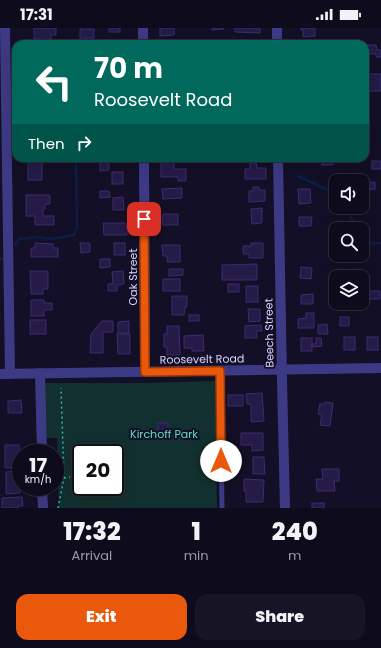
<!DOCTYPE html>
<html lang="en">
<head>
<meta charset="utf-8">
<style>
  body { margin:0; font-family:Poppins,sans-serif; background:#171425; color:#f1f3f6; height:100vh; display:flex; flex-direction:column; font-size:15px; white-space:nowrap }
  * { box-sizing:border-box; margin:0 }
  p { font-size:13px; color:#9b9ba3 }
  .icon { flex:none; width:22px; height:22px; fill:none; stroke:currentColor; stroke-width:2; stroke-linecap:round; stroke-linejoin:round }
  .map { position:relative; height:480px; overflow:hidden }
  .sheet { display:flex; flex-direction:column; background:#0e0b1c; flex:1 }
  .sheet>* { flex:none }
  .banner { position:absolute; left:12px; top:12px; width:357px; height:122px; border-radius:12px; box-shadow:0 4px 16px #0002,0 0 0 1px #2e2b3b; background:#00695c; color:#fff; overflow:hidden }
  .tools { position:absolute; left:329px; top:146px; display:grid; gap:8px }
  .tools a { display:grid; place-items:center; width:40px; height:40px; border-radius:8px; background:#0e0b1c; box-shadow:0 4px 16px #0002,0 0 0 1px #2e2b3b; font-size:20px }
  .speed { position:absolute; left:12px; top:416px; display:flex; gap:8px; font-size:20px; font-weight:700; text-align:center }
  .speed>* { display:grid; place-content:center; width:52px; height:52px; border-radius:50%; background:#0e0b1c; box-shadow:0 4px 16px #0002,0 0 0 1px #2e2b3b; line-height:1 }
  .speed small { font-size:10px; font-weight:400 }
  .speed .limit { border:2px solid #111; border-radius:6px; background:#fff; color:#111 }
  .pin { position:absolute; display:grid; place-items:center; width:34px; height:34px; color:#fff; margin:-17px; border-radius:8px; box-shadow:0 2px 6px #0006 }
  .me { position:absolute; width:44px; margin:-22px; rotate:0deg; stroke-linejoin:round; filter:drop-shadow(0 0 3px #0008) }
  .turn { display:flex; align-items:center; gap:14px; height:84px; padding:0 16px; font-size:18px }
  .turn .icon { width:52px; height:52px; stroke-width:2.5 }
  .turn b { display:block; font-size:28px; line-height:34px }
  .then { display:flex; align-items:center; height:38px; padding:0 16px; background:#0003; gap:8px; font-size:15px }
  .eta { display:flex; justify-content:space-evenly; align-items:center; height:68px; text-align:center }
  .eta b { font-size:24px; font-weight:800; line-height:28px }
  .button { display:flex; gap:8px; margin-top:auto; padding:8px 16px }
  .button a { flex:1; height:46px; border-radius:12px; background:#ea580c; color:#fff; font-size:16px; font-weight:800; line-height:46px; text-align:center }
  .button a+a { background:#171425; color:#f1f3f6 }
  .status { display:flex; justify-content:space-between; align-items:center; height:28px; padding:0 20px; background:#0e0b1c; direction:ltr }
  .status svg { height:11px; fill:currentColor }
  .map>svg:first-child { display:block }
  .green { fill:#12302f; fill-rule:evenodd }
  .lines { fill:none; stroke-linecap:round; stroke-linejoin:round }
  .stream { stroke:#0a1f44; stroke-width:2.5 }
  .building { fill:#241b47; stroke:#3b2d73 }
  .path { stroke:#2fb8b0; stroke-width:1.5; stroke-dasharray:2 3; stroke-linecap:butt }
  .service { stroke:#3d3a85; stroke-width:5 }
  .minor { stroke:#3d3a85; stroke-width:10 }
  .tertiary { stroke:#3d3a85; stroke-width:10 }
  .route-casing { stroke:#983908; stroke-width:10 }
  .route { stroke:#ea580c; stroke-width:7 }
  .labels { text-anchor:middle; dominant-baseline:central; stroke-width:4; stroke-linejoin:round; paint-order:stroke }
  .street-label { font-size:11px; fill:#d9d4ff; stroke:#130f26 }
  .park-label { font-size:11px; fill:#5fe0c0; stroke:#130f26 }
</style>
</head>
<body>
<div class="status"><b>17:31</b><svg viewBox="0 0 49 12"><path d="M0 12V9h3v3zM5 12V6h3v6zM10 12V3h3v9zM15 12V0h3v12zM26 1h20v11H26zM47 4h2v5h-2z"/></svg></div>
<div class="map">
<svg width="381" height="480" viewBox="0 0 381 480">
  <rect width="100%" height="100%" fill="#130f26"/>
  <path class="green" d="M215,353L217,480H59L57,410H46L44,355H142ZM81,425H115V459H81Z"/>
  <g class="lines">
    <g class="stream">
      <path d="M263,130L271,134"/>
      <path d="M298,148L334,165L336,168"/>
      <path d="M344,179L349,186L357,201"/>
      <path d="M362,208L373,216L381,215"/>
      <path d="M15,216L20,211L37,209L51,211L74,207L77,199L76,132L117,130"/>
      <path d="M0,232L2,230"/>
    </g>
  </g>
  <g class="building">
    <path d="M34,0H56V7H51V16H42V11H34Z"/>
    <rect x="109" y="0" width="11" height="4"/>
    <path d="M160,0H174V7L160,8Z"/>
    <path d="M212,0H224V1L212,2Z"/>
    <path d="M235,0H260V5L235,4Z"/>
    <path d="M301,0H315V8L303,9V2H301Z"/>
    <rect x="80" y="1" width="14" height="9"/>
    <rect x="321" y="14" width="11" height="2"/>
    <rect x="365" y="16" width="2" height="10"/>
    <path d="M368,17H376L377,22H381V29H376V26H368Z"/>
    <rect x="365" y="46" width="16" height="17"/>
    <rect x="322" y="130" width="11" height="7"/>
    <rect x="28" y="133" width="14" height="19"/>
    <rect x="372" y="133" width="9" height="8"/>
    <path d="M109,134V142L100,143V135Z"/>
    <path d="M161,134H174V141H186V153H178V149H161Z"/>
    <path d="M250,135H256L257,140H266V151H245V141H250Z"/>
    <rect x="112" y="144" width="11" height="12"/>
    <path d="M375,154V161L366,162L365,155Z"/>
    <path d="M253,159H259V162H265V173L249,174V163H253Z"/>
    <path d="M182,160V170L163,171L162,161Z"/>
    <path d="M298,161H310L311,175L299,176Z"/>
    <path d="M100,163H109L110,169L100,170Z"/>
    <path d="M26,167H50V176H45V181H43V188H54V197H35V188H26Z"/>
    <path d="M123,169L124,182H113V170Z"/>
    <path d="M262,180V195L252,196L251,181Z"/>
    <path d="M163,186H178V197H162Z"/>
    <path d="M299,189H312L311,198H299Z"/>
    <path d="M103,195H126L127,207H104Z"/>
    <path d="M35,215L53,216V220H58V229H31V220H35Z"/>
    <path d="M80,215H90V224L81,225Z"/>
    <rect x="114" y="215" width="11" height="12"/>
    <path d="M251,215H263V230H249V226H243V218H251Z"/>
    <path d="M162,217H180V234H167V228H163Z"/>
    <path d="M100,231H110V239L100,240Z"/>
    <path d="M257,236V252H222V237Z"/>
    <path d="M301,239L312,240L311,251L300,250Z"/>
    <path d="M169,241H183V247L169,248Z"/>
    <path d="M30,243H48V261H43V266H31Z"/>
    <path d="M123,243L124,256L117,257V263H108V256H113L112,244Z"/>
    <rect x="163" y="251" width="17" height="12"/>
    <rect x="228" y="256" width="11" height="8"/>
    <rect x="246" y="258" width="12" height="16"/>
    <path d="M369,263H380V271H370Z"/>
    <path d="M313,266V276H301V267Z"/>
    <path d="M172,268H187V279H185L184,287H172Z"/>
    <path d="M31,272H44V275H52V282H44V288H31Z"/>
    <path d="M248,281H260V293L249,294Z"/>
    <path d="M306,285H314V300H298V291L306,290Z"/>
    <rect x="189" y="287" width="10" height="6"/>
    <rect x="340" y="289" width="9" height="9"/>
    <rect x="30" y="292" width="16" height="14"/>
    <path d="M102,293H113V304H103V325H90L91,306Z"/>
    <path d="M129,293V305H118V294Z"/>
    <path d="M327,296L328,306H318V297Z"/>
    <path d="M261,297L262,303H256L257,310H245V298Z"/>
    <path d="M167,298H179L180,327H167V319H164V306H167Z"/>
    <path d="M117,306H130V326H118Z"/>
    <path d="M203,307L204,323H192V320H184V308Z"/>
    <rect x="344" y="309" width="11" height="13"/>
    <rect x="367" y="309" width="11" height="13"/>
    <rect x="301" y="310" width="11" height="13"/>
    <path d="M316,310H321L322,318L312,319V316H316Z"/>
    <path d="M262,365L264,393L251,394V376H247L246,366Z"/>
    <rect x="228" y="367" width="15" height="11"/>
    <path d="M21,372L22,385H8V373Z"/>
    <path d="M325,374L333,375L330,398L320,397L322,387L318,386L320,376H324Z"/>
    <rect x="158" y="395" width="10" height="14"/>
    <path d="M241,405H263V422L252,423V417H241Z"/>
    <path d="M5,417H19L20,439L5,440Z"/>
    <path d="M241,425L242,435H231L230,426Z"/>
    <path d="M253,429H264L265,446H253Z"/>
    <path d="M322,441H339V453H334L335,463H317L316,451H323Z"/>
    <path d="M20,443V465L6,466V444Z"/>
    <path d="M244,451L264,452L263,474H246V463H244Z"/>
    <path d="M99,459H114L116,461L108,468Z"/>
    <path d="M22,469L23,478H18V480H2V470Z"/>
    <rect x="312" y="475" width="12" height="5"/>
  </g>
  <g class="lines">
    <g class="path">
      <path d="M64,450L70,449"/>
      <path d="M58,480L64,450L61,360"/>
    </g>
    <path class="service" d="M220,343L222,480"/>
    <g class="minor">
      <path d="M5,0L10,346"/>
      <path d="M143,0V16"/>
      <path d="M277,0V16"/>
      <path d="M144,130L145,344"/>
      <path d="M278,130L282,352L285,480"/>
      <path d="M40,345L42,425"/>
      <path d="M42,459L43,480"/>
    </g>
    <path class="tertiary" d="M0,346L381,340"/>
  </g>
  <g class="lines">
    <g class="route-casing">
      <path id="route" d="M144,191L145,344L220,343L221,433"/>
    </g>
    <use href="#route" class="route"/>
  </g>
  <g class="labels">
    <g class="street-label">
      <text transform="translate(133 249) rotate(-90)">Oak Street</text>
      <text transform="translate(269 305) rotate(-91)">Beech Street</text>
      <text transform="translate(202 331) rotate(-1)">Roosevelt Road</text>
    </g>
    <g class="park-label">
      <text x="164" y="406">Kirchoff Park</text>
    </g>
  </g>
</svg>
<div class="tools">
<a><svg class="icon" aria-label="sound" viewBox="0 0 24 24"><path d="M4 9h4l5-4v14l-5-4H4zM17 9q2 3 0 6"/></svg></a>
<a><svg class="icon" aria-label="search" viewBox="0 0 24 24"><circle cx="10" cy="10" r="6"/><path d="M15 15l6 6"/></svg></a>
<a><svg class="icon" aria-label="layers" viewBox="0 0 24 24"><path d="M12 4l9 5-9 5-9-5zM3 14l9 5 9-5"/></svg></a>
</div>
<div class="speed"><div>17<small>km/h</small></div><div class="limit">20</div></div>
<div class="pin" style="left:144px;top:191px;background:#d93025"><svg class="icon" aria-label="arrive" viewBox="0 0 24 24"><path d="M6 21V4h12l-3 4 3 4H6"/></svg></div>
<svg class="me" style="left:221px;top:433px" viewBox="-20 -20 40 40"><circle r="19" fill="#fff"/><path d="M0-13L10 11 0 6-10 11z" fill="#ea580c"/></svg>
<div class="banner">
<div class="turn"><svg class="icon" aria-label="left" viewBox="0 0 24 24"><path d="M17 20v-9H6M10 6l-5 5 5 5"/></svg><div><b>70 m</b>Roosevelt Road</div></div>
<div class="then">Then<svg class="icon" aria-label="right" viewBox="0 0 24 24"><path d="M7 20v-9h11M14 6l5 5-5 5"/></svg></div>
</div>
</div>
<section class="sheet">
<div class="eta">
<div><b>17:32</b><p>Arrival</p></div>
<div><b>1</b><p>min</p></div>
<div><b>240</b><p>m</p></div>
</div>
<div class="button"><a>Exit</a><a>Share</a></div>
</section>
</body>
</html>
